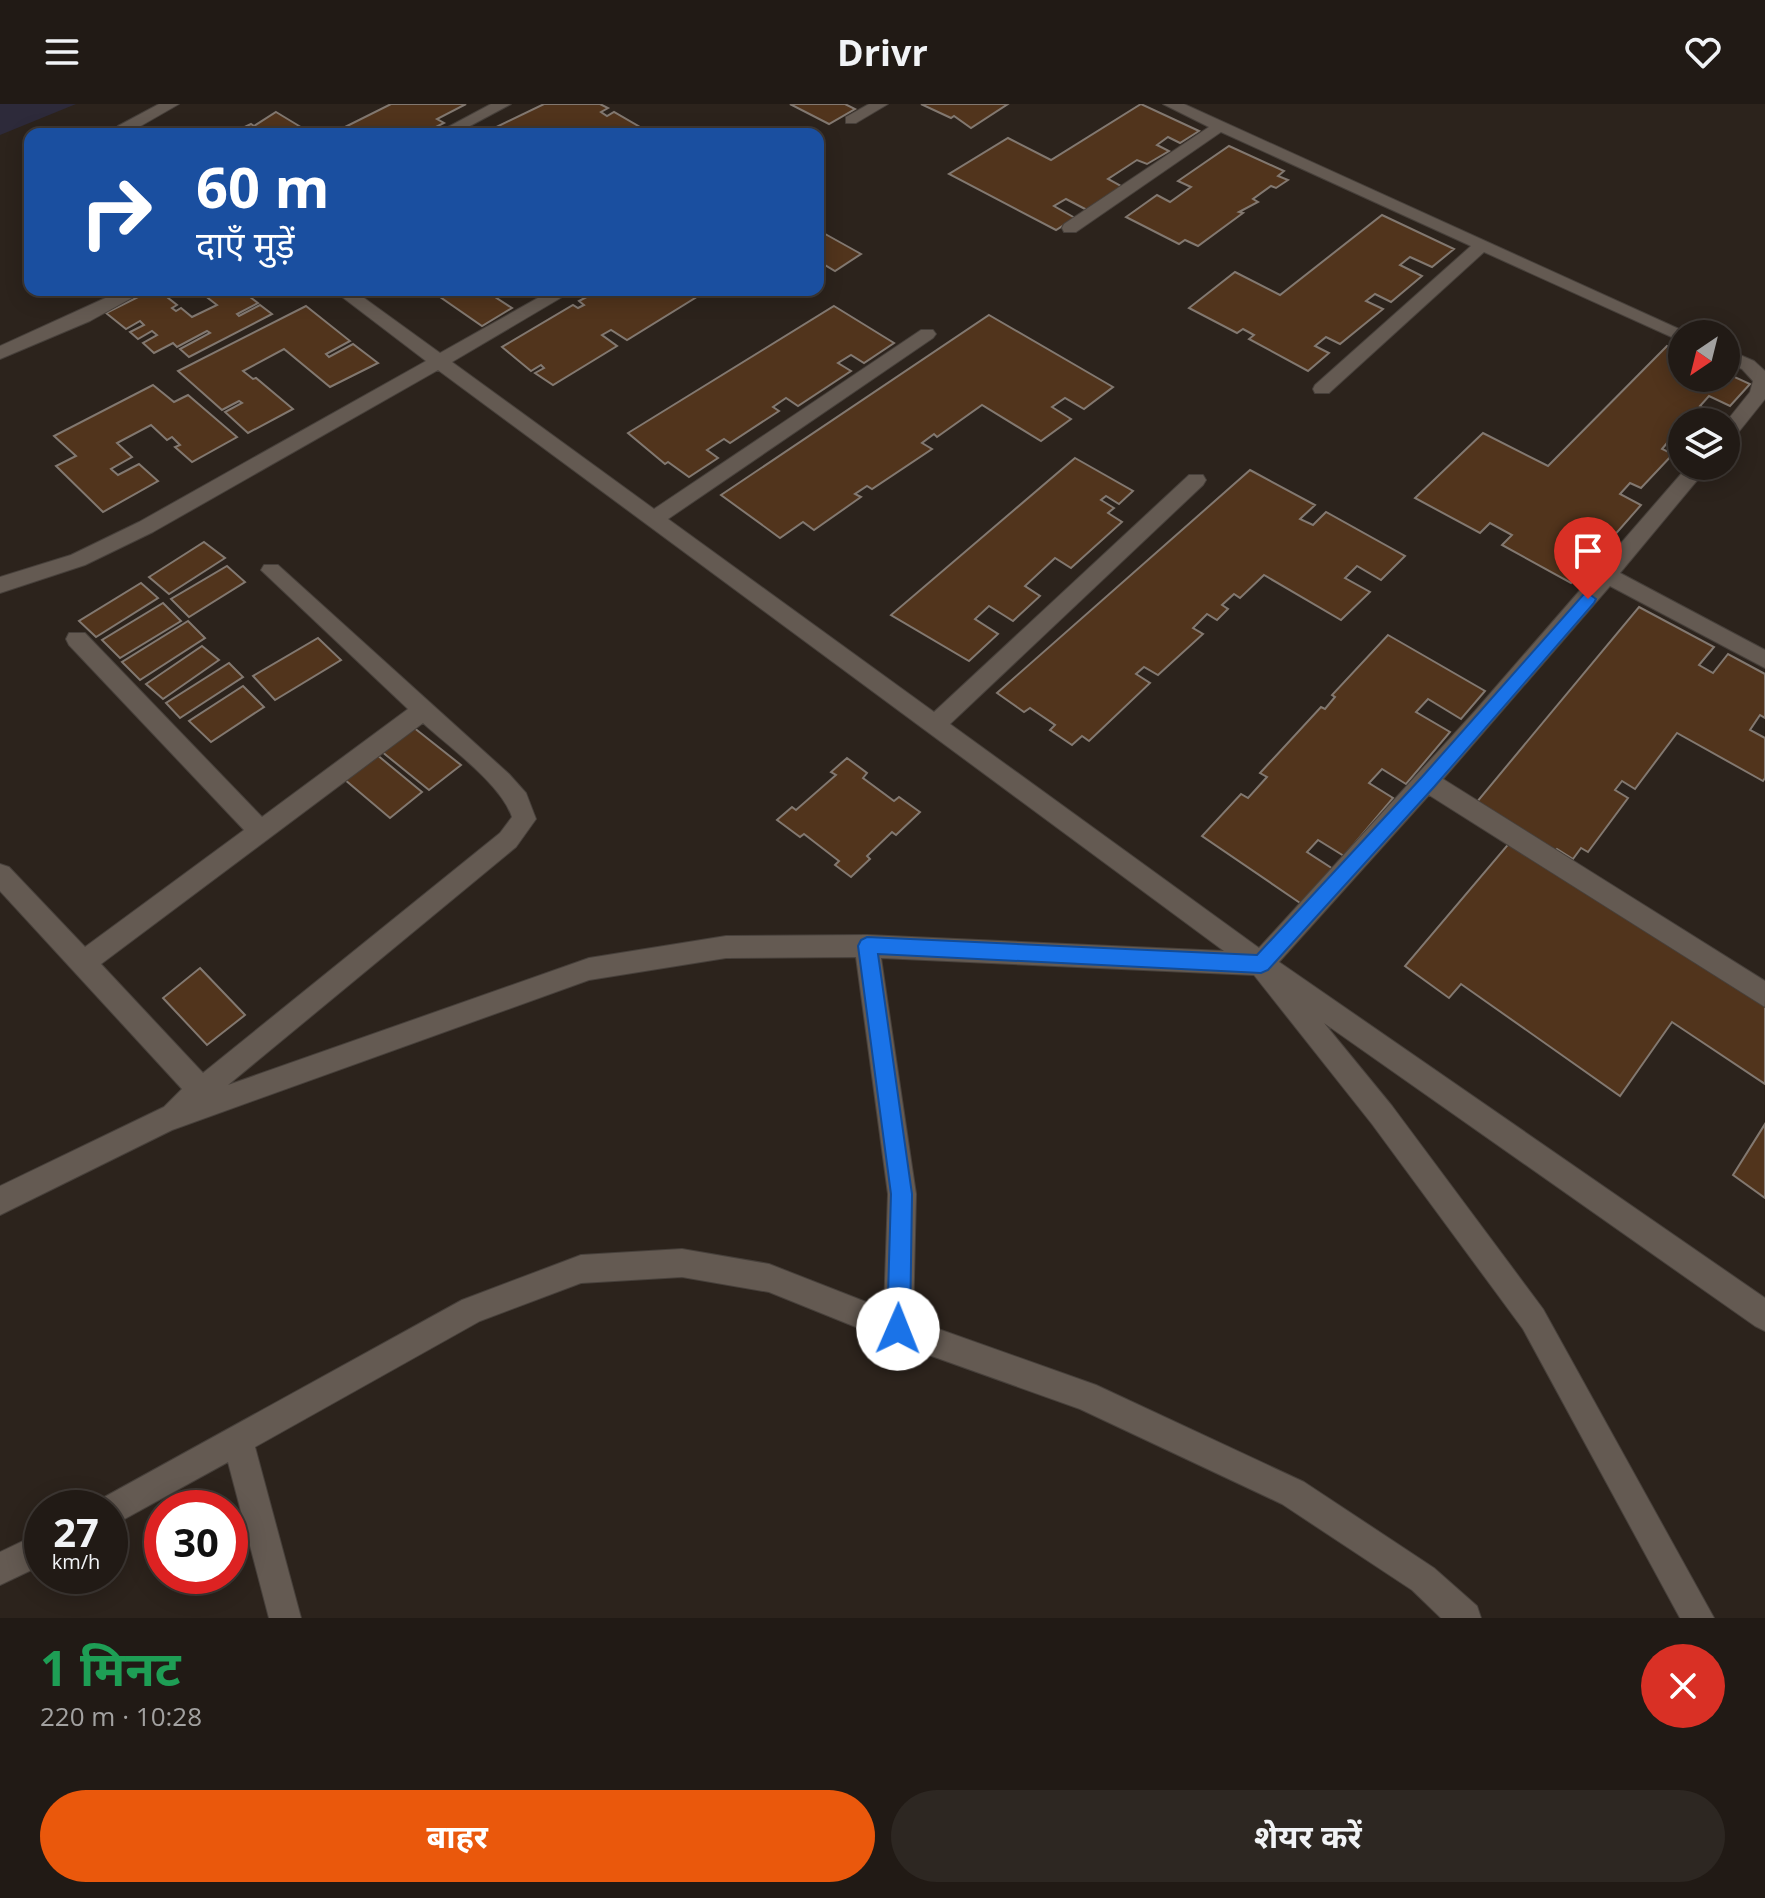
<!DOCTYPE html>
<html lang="hi">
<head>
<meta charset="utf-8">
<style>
  body { margin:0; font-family:"Open Sans","Noto Sans Devanagari",sans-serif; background:#2d2722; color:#f1f3f6; height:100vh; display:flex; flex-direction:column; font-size:30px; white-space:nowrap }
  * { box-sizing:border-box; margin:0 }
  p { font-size:26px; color:#a2a1a0 }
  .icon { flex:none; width:44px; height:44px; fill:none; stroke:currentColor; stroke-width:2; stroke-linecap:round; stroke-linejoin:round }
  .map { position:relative; height:1514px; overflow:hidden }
  .side { display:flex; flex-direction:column; background:#211a15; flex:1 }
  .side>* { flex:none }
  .banner { position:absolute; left:24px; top:24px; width:800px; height:168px; border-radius:16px; box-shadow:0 4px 20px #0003,0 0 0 2px #3e3834; background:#1a4fa0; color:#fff; overflow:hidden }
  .needle { width:52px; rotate:215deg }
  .fabs { position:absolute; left:1668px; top:216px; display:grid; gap:16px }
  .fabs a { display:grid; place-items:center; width:72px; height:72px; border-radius:50%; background:#211a15; box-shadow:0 4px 20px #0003,0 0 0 2px #3e3834; font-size:40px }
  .speed { position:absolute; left:24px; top:1386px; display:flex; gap:16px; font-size:40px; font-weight:700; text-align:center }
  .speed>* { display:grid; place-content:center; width:104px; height:104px; border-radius:50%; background:#211a15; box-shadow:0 4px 20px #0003,0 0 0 2px #3e3834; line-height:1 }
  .speed small { font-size:20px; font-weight:400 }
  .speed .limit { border:12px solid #d22; background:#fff; color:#111 }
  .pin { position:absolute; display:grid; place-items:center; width:68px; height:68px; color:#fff; margin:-82px -34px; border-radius:50% 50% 50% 0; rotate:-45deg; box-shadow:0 0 8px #0007 }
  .pin .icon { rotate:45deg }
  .me { position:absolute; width:88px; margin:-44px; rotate:1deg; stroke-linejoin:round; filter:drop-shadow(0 0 6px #0008) }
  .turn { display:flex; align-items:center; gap:28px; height:168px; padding:0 40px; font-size:36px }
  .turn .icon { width:104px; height:104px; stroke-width:2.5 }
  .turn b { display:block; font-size:56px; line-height:68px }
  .round { display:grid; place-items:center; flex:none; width:84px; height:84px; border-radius:42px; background:#2d2722 }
  .overview { display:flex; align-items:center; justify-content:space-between; height:136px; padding:0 40px }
  h1 { font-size:48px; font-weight:700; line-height:60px; color:#1e9e55 }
  .action { display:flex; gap:16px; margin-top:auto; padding:16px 40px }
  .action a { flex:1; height:92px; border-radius:48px; background:#ea580c; color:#fff; font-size:32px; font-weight:700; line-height:92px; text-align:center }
  .action a+a { background:#2d2722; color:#f1f3f6 }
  header { display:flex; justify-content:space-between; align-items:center; height:104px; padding:0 40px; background:#211a15; font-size:36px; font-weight:700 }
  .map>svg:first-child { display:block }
  .education { fill:#2d2a3a }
  .building { fill:#51341c; stroke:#827870; stroke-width:2 }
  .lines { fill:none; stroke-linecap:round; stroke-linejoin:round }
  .minor-casing { stroke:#47403b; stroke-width:2 }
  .minor { fill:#645a52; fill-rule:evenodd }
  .route { fill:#1a73e8; stroke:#114b97; stroke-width:2 }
</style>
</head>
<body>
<header><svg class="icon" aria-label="menu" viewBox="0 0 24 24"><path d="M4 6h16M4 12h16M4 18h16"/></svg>Drivr<svg class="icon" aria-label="heart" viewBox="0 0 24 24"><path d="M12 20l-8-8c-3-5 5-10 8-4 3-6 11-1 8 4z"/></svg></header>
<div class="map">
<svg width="1765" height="1514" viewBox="0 0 1765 1514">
  <rect width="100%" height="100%" fill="#2c231c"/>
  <path class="education" d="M0,0H76L0,31Z"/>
  <g class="building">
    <path d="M391,0H466L437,15L444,19L422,30L417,27L411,30H331Z"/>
    <path d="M544,0H600L608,4L601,8L607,12L614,8L652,30H482Z"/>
    <path d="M790,0H845L855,5L829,20Z"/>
    <path d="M921,0H1008L971,24L954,12L951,14Z"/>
    <path d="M1141,0L1199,27L1180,39L1168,33L1157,41L1169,47L1147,60L1137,56L1108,75L1123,83L1087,106L1066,95L1054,102L1075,114L1056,126L949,70L1008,34L1051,56Z"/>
    <path d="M276,8L309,28L230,30L251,20L254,22Z"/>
    <path d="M1229,42L1284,67L1278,72L1288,76L1276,84L1271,82L1253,95L1258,98L1239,108L1243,109L1198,142L1185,136L1179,140L1126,113L1157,91L1170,98L1191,83L1178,77Z"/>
    <path d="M1382,111L1454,145L1432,163L1410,153L1400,161L1422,172L1391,198L1375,190L1366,197L1383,205L1340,240L1326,233L1315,242L1329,249L1308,267L1249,235L1254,231L1243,225L1237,229L1189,204L1235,168L1280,191Z"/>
    <path d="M818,126L861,150L835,167L823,160L818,163Z"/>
    <path d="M152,186H158L177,201L172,204L176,207L181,204L192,213L217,201L204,191L208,188L205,186H264L250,193L258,199L237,210L239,212L260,201L272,210L189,253L180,245L210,229L207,227L177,243L173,239L154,249L143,239L157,231L152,227L138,235L130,228L144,221L140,217L126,225L106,209Z"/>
    <path d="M430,186H500L492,191L512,204L482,222Z"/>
    <path d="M607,186H708L627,236L611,226L602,231L617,242L553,281L535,269L544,264L541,261L531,267L502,243L573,201L578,204L584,201L579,197L596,188L600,190Z"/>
    <path d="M306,202L350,237L326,250L329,253L353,240L378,259L330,283L284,245L243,267L253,275L256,274L293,305L248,329L225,308L242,299L239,297L222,306L178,267Z"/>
    <path d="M834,202L894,239L864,259L851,251L838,259L851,267L798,302L786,294L773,303L779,307L730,339L724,335L707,346L718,354L689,373L668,358L665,360L628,329Z"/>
    <path d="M989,211L1113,283L1084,305L1065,294L1052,303L1071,315L1041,337L982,301L937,333L934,330L922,339L932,345L872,385L867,382L855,390L861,393L814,426L803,418L780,434L721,391Z"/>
    <path d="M1667,242L1682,248V274H1726V269L1750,280L1730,302L1709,292L1700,302L1727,315L1724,318H1682V338L1672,333L1662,345L1673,350L1641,384L1630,379L1620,390L1641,401L1605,442L1579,429L1565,442L1592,456L1571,479L1502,441L1512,431L1490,419L1480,429L1415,394L1483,329L1548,362Z"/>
    <path d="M153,281L174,298L188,291L237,333L192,358L175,343L180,341L172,333L167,336L151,321L117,339L132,353L111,365L118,371L139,360L158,377L103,408L56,362L76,352L54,332Z"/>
    <path d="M1075,354L1133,387L1119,400L1106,392L1101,396L1114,404L1108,409L1122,418L1071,464L1055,454L1025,482L1040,492L1013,517L989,502L975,515L998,530L969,557L891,511Z"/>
    <path d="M1250,366L1315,401L1300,415L1313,421L1326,408L1405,452L1381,476L1357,462L1345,474L1370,488L1341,516L1264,471L1240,494L1234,490L1222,501L1228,505L1217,516L1207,510L1193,524L1203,530L1158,571L1144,563L1136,570L1150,579L1089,637L1082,632L1072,641L1050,626L1055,621L1030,604L1024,608L997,589Z"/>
    <path d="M204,438L225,454L169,490L149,473Z"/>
    <path d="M227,462L245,478L189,513L171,495Z"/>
    <path d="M141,479L158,494L96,533L79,517Z"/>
    <path d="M163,499L181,517L120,554L102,536Z"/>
    <path d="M1639,503L1714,543L1699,561L1713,569L1728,550L1765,570V614L1760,611L1750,626L1765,634V674L1763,677L1677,629L1635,685L1622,677L1615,686L1628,694L1588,748L1581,744L1573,755L1557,745L1554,748L1476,699Z"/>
    <path d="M188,517L205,534L140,576L122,558Z"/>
    <path d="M1388,531L1485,587L1461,615L1428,595L1416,608L1450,628L1406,680L1382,665L1369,679L1393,694L1344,752L1318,736L1307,748L1333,765L1303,801L1202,732L1241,690L1248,694L1267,673L1260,669L1321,603L1325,605L1335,593L1332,591Z"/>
    <path d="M318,534L341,556L275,596L253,572Z"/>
    <path d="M202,542L219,556L163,595L146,580Z"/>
    <path d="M229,559L243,573L180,614L166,599Z"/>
    <path d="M243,582L264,603L211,638L189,617Z"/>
    <path d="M413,623L461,661L429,686L381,647Z"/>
    <path d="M376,650L422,688L390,714L344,675Z"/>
    <path d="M847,654L867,669L863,674L894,697L899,693L920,708L896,731L892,728L867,752L870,755L851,773L835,761L839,757L804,730L800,733L777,716L792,703L796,706L836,671L831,668Z"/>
    <path d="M1511,737L1765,902V980L1672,918L1620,992L1461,880L1449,894L1405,862Z"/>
    <path d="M200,864L245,911L207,941L163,894Z"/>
    <path d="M1765,1020V1094L1733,1071Z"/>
  </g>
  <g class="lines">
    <g class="minor-casing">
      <g id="minor">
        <path d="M159,0H179L132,27L134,30H118L115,25L118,22Z"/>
        <path d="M491,0H511L455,30H435Z"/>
        <path d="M869,0H888L856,19H846V13Z"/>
        <path d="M1163,0H1184L1690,230H1682V237L1676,235L1484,148L1329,289H1315L1313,285L1315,281L1471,142L1221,28L1076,128H1064L1062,124L1064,120L1209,23Z"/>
        <path d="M123,186H146L90,217L0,255V242Z"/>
        <path d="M333,186H353L440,249L552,186H574L452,258L654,405L921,226H933L936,230L933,234L668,415L934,608L1189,371H1203L1206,376L1203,381L950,620L1259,844L1475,607L1688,362H1709L1620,469L1765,546V564L1610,482L1443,675L1765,877V903L1429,691L1279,858L1765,1194V1227L1755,1222L1324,919L1392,1002L1543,1205L1714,1514H1680L1523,1225L1372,1020L1254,871L881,854L916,1090L913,1216L1096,1281L1304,1378L1434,1464L1477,1502L1481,1514H1441L1412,1486L1282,1400L1080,1305L898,1240L769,1188L682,1173L581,1179L480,1217L255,1343L301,1514H269L228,1358L110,1423V1404H95L99,1396L462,1196L581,1151L682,1145L769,1160L884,1205L888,1090L856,853L726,854L589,876L172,1026L0,1111V1082L164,1003L182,985L0,787V760L9,763L85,843L244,726L69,541L66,535L69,529H85L262,713L408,605L261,466L264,461H278L509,670L526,689L536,715L516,743L228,981L589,854L726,832L867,831L1224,847L438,266L153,428L85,461L0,489V473L71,451L139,418L426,257ZM423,619C449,643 501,680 512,713L500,729L203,969L101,860Z"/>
        <path d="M1726,245L1754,257L1765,267V295L1733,335L1726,336V318L1750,288L1753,277L1742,265L1726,258Z"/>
        <path d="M42,1428V1461L0,1481V1448Z"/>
      </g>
    </g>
    <use href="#minor" class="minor"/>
  </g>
  <path class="route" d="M1588,489L1596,495L1594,499L1434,683L1268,866L1261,869L878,850L912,1090L910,1225L906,1233L898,1236L891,1233L887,1225L891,1090L858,842L861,836L867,833L1257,851L1422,673L1583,491Z"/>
</svg>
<div class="fabs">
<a><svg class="needle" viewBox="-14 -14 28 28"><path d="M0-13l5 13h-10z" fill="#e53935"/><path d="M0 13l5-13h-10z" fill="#a2a1a0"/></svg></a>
<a><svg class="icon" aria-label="layers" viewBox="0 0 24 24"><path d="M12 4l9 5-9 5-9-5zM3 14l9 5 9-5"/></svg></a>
</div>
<div class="speed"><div>27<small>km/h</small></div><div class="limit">30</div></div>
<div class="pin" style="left:1588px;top:495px;background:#d93025"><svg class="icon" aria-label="arrive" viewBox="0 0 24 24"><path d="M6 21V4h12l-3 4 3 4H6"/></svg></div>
<svg class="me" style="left:898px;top:1225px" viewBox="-20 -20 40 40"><circle r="19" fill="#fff"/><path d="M0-13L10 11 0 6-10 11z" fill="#1a73e8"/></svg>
<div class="banner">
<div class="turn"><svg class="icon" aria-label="right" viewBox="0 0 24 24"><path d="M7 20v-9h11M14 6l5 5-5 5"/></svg><div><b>60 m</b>दाएँ मुड़ें</div></div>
</div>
</div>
<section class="side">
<div class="overview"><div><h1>1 मिनट</h1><p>220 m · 10:28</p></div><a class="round" style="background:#d93025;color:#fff"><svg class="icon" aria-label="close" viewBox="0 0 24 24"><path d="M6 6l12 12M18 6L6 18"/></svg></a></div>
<div class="action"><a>बाहर</a><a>शेयर करें</a></div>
</section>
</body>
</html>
